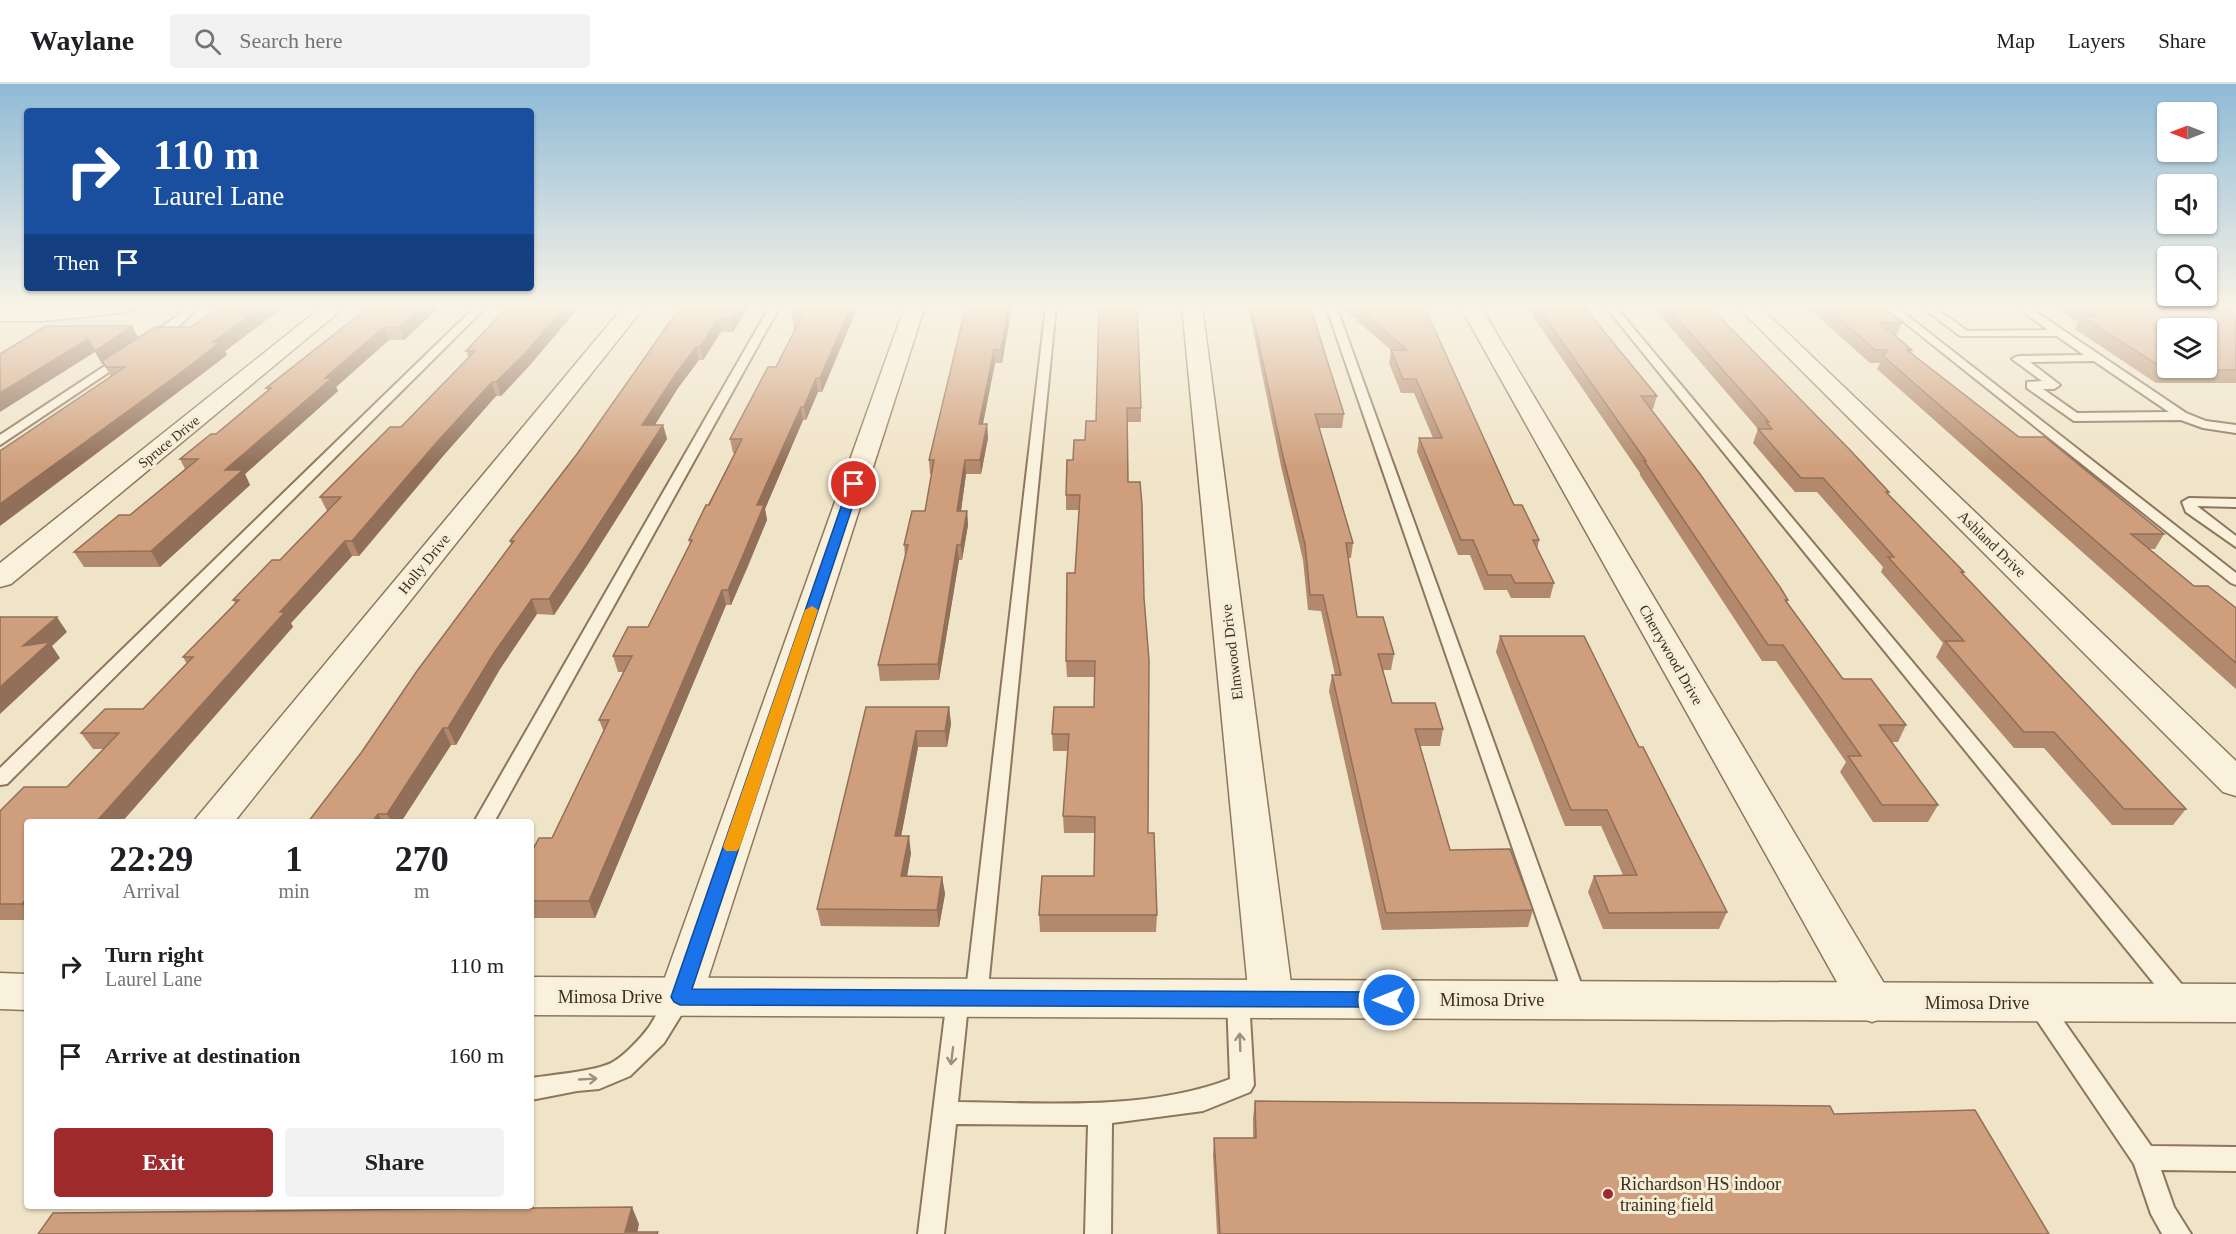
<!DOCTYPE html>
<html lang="en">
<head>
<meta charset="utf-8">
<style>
  body { margin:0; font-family:"Times New Roman",serif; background:#f2f2f2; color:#202124; height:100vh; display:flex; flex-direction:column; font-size:22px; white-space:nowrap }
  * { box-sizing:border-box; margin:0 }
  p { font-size:20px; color:#757577 }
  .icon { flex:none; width:33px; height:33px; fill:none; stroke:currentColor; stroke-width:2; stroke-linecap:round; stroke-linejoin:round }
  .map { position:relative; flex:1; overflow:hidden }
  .side { position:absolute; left:24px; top:735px; width:510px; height:390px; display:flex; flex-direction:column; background:#fff; border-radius:6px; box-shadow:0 2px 4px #0004 }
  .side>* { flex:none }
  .top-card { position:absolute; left:24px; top:24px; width:510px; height:183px; border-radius:6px; box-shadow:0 2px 4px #0004; background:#1a4fa0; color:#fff; overflow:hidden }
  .needle { width:39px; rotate:270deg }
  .buttons { position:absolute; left:2157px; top:18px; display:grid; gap:12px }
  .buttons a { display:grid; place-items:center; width:60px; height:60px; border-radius:6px; background:#fff; box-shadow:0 2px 4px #0004; font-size:30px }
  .pin { position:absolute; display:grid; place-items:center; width:51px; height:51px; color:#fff; margin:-26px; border:3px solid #fff; border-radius:50%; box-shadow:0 2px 6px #0007 }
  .me { position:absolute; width:66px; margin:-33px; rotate:270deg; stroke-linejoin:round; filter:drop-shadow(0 0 4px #0008) }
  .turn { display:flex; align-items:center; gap:21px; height:126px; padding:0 30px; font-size:27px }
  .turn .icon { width:78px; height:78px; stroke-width:2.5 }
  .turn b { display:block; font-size:42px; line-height:51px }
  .then { display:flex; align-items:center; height:57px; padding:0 30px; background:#0003; gap:12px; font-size:22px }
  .eta { display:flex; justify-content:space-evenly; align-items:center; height:102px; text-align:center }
  .eta b { font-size:36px; font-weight:700; line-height:42px }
  .button { display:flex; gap:12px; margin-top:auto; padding:12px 30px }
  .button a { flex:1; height:69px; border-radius:6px; background:#9e2a2b; color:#fff; font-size:24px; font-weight:700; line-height:69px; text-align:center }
  .button a+a { background:#f2f2f2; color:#202124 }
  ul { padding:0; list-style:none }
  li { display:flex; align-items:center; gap:18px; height:90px; padding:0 30px }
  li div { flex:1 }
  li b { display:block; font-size:22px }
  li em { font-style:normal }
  header { display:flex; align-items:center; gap:36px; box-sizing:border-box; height:84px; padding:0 30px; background:#fff; border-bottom:2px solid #e0e0e0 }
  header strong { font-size:28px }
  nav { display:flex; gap:33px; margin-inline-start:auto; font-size:21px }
  .search { width:420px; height:54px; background:#f2f2f2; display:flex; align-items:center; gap:15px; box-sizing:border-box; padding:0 21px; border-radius:6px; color:#757577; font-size:22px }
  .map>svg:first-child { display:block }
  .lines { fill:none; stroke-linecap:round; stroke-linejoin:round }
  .service-casing { stroke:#8d765c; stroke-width:4 }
  .minor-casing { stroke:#8d765c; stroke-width:3 }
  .tertiary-casing { stroke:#8d765c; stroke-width:3 }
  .service { fill:#faf1dc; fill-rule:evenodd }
  .minor { fill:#faf1dc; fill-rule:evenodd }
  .tertiary { fill:#faf1dc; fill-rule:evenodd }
  .wall { fill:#b2896c }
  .shaded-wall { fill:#916f58 }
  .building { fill:#cf9f7d; stroke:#916f58; stroke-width:1.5; fill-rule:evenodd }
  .oneway { stroke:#9c907e }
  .route { fill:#1a73e8; stroke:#114b97; stroke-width:1.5 }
  .slow { fill:#f59e0b }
  .poi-dot { fill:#9e2a2b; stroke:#f7eed8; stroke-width:2 }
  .labels { text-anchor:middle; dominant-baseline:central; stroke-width:6; stroke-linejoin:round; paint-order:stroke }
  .far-street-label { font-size:14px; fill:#3d2e20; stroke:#f7eed8 }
  .street-label { font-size:15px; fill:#3d2e20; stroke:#f7eed8 }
  .near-street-label { font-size:18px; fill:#3d2e20; stroke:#f7eed8 }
  .near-poi-label { font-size:18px; fill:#3d2e20; stroke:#f7eed8; text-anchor:start }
</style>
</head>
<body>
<header>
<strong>Waylane</strong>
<div class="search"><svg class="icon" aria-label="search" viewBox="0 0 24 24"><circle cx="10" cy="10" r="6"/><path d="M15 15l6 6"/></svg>Search here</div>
<nav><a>Map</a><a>Layers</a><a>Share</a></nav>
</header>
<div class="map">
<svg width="2236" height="1150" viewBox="0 0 2236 1150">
  <rect width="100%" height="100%" fill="#f0e4c8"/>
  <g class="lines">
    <g class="service-casing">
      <g id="service">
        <path d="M186,222H196C192,234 159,260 146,258V254L183,228Z"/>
        <path d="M476,222H487L7,700L0,701V684Z"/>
        <path d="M770,222H780L494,738H474Z"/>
        <path d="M1046,222H1056L987,914L984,921L976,923L968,921L958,1018C1046,1019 1146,1027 1230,995L1227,915L1230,908L1238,906L1246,908L1249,915L1254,1001L1250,1008L1203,1027L1112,1039L1111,1150H1085L1088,1041L956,1040L944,1150H918L947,914L950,907L958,905L966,907Z"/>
        <path d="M1326,222H1336L1587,916L1584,923L1576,925L1568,923L1565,916Z"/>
        <path d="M1605,222H1615L2189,909L2192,916L2189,923L2181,925L2173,923Z"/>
        <path d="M1884,222H1895L2236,489V501L2231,499Z"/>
        <path d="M1921,222H1933L1967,247L2048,246L2015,222H2027L2186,329L2206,337L2236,341V349L2203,344L2181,336L2074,337L2027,304V298L2042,297L2012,275L2018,272L2084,271L2057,252H1960ZM2094,277L2169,328L2077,329L2043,305H2054L2060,301L2030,278Z"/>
        <path d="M120,272L130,274L0,361V351Z"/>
        <path d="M2189,414L2236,415V423L2197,422L2236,452V463L2186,428L2182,418Z"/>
        <path d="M680,904L688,906L691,913L688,920L664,959L630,992L599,1005L577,1007L531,1016V994C551,991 598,987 613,978C625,971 641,954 649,943C658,930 665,909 680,904Z"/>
        <path d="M2038,910L2046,912L2151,1062L2236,1063V1087L2161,1086L2174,1123L2191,1150H2162L2151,1130L2134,1080L2030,926L2027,919L2030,912Z"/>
      </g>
    </g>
    <g class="minor-casing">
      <g id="minor">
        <path d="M69,222H138L135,226L128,228L44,237H0V225Z"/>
        <path d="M323,222H346L11,500L0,503V479Z"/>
        <path d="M624,222H645L234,738H193Z"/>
        <path d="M905,222H925L702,913L696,926L680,932L664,926L658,913Z"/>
        <path d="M1182,222H1202L1293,915L1287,928L1271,934L1255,928L1249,915Z"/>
        <path d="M1460,222H1480L1888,906L1894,919L1888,932L1872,938L1856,932Z"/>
        <path d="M1737,222H1759L2236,677V712L2223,708Z"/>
      </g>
    </g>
    <g class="tertiary-casing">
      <g id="tertiary">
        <path d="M0,889L27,890V926L0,925Z"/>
        <path d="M531,893L2236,900V938L531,931Z"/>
      </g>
    </g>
    <use href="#service" class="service"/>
    <use href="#minor" class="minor"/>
    <use href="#tertiary" class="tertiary"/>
  </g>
  <g class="wall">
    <path d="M222,222H285L225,267L227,271L189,300L111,293L103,279L102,280L95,268L0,270L138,254L191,243Z"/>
    <path d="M370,222H441L404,256H389L336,303L338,307L245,390L250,401L160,483H84L74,468L130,431L185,385L180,375L216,350L268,307L266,304Z"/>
    <path d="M508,222L531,280L501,312H496L443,372L359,472H352L291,539L293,543L27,738V836H0V727L67,703L103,665H93L81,649L143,625L187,580L183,573L235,519L233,516L280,476L327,427L320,413L401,343L469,274L466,267Z"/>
    <path d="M681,222H749L733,248H721L703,276H699L678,304L655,341H663L667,355L588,480L554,531L537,530L500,585L456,661H451L401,738H308L361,669L511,461L510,457L577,370Z"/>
    <path d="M858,222L822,308H818L806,336H803L765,425L767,436L747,485L731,521H726L595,834H531V769L552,754L604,648L599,636L624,588H618L613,572L648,543L690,460L689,456L735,369H733L730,355L776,283L796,245H794L792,232Z"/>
    <path d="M966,222H1012L1002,279H995L983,340H987L988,354L981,390H966L961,427H967L968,441L962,476H959L939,596L880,597L878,581L905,472L904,461L925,427L932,390H930L929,376Z"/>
    <path d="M1099,222L1141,324V338H1127L1128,398L1148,749L1157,831L1156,848H1040L1039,831L1094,792V749H1064L1063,732L1068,667H1053L1052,650L1094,623L1095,593H1067L1066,577L1075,489L1079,426H1066V411L1073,376L1096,337Z"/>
    <path d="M1248,222H1310L1344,330L1342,344H1319L1353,459L1351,474H1348L1357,533L1394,570L1391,586H1383L1392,619L1443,645L1440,662H1420L1450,766L1533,826L1528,843L1382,846L1329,607L1332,591H1335L1321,527L1308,526L1303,476L1281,382Z"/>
    <path d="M1340,222H1424L1514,421L1539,456L1537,466L1554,499L1550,514H1511L1507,506H1484L1470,471H1458L1417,368L1419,354H1433L1414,309H1401L1389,279L1391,266Z"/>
    <path d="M1526,222H1586L1587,223V226L1657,312L1653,325H1651L1788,516L1787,518L1843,595L1906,641L1898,658H1891L1938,721L1928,738H1873L1840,688L1846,678L1776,577H1762L1640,391V389Z"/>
    <path d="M1652,222H1709L1889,408L1888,410L1964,488L1963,490L2186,725L2173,741H2112L2044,664H2014L1936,573L1943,559L1881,488L1883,483L1817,408H1795L1753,359L1758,345Z"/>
    <path d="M1806,222H1880L1902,239L1896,252L1912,266L1911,269L2019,353L2164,450L2155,465H2150L2194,502L2236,524V605L1877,285L1880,279H1870Z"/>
    <path d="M2054,222H2224L2236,233V299H2156L2075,245L2078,238Z"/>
    <path d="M1500,552L1639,663L1727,828L1719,845H1603L1588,808L1594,792L1623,791L1601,742H1565L1496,568Z"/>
    <path d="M866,623H949L951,640L947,663H918L901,752L911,769L907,793H942L945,810L939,843L821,842L817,825Z"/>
    <path d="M1255,1017L1834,1030L2049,1150H1217L1213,1071L1214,1054H1253V1034Z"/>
  </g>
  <g class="shaded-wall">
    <path d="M263,222H285L225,267L227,271L189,300L0,442V420L213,258Z"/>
    <path d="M423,222H441L404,256L399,243Z"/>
    <path d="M566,222H580L531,280L501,312L496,298Z"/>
    <path d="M739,222H749L733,248L730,235Z"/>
    <path d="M851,222H858L822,308L820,294Z"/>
    <path d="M1009,222H1012L1002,279L1001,266Z"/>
    <path d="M718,235L721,248L703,276L700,263Z"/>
    <path d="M132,242L139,255L102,280L95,267Z"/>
    <path d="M384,243L389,256L336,303L338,307L245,390L250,401L160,483L151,467L225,386L325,294Z"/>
    <path d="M88,255L95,268L0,328V309Z"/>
    <path d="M696,263L699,276L678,304L646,355L642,341L675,291Z"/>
    <path d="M994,266L995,279L980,354L979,340Z"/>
    <path d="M816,294L818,308L806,336L804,323Z"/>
    <path d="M492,298L496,312L443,372L359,472L352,457L437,358Z"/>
    <path d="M801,323L803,336L765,425L767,436L731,521L728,506L757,421Z"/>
    <path d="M987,340L988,354L981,390L980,376Z"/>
    <path d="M663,341L667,355L588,480L554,531L549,515Z"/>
    <path d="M965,376L966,390L959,441L957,427Z"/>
    <path d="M967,427L968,441L962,476L961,461Z"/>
    <path d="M345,457L352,472L291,539L293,543L122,738H96L280,528Z"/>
    <path d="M957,461L959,476L939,596L938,580Z"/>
    <path d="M722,506L726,521L595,834L589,817Z"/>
    <path d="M532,515L537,530L500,585L456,661L448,644L494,569Z"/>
    <path d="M57,533L67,548L52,562L60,574L0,630V603L23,562Z"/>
    <path d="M949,623L951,640L947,663L945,647Z"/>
    <path d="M443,644L451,661L401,738H392L387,730Z"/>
    <path d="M916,647L918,663L898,769L895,752Z"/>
    <path d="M378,730L383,738H372Z"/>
    <path d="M909,752L911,769L904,809L901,792Z"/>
    <path d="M942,793L945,810L939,843L937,826Z"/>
    <path d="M27,814V826L22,820Z"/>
    <path d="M632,1123L639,1140L637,1150L625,1148Z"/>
  </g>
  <g class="building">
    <path d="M222,222H263L213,258H220L183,287L0,420V367L125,283H106L102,277L155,243H191Z"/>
    <path d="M370,222H423L399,243H384L325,294H332L225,386H243L151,467L74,468L119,431H130L198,375H180L211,350H216L271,304H266Z"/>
    <path d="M508,222H566L527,267L496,298H492L437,358L352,457H345L280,528H285L96,738H27V814L22,820H0V727L24,703H67L119,649H81L105,625H143L193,573H183L239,516H233L272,476H280L341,413H320L390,343H401L475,267H466Z"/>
    <path d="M681,222H739L730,235H718L700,263H696L675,291L642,341H663L583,465L549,515H532L494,569L448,644H443L387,730H378L372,738H308L361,669L417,587L514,457H510L577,370Z"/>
    <path d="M798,222H851L820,294H816L804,323H801L757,421H764L744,469L728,506H722L589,817H531V769L539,754H552L609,636H599L632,572H613L628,543H648L692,456H689L706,421H709L742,355H730L768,283H776L802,232H792Z"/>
    <path d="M966,222H1009L1001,266H994L979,340H987L980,376H965L957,427H967L961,461H957L938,580L878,581L908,461H904L912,427H925L934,376H929Z"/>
    <path d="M1099,222H1137L1141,324H1127L1128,398H1140L1142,421L1144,514L1149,576L1148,749H1154L1157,831H1039L1042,792H1094L1095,733L1063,732L1069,650H1052L1054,623H1094L1095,577H1066L1067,489H1075L1080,411H1066L1067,376H1073L1074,356H1085L1086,337H1096Z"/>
    <path d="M1251,222H1310L1344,330H1315L1353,459H1346L1357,533H1383L1394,570H1378L1392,619H1435L1443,645H1415L1450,766L1510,765L1533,826L1386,829L1332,591H1341L1323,511H1310L1305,460L1282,368Z"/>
    <path d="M1356,222H1424L1514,421H1522L1539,456H1533L1554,499H1515L1511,491H1488L1473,456H1461L1419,354H1442L1416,295H1403L1391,266H1407Z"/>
    <path d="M1537,222H1586L1587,223H1584L1657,312H1641L1700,390L1780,503L1788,516H1785L1843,595H1871L1906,641H1879L1938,721H1882L1848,672H1861L1783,561H1768L1644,377H1646Z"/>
    <path d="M1666,222H1709L1851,367L1889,408H1886L1964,488H1961L2186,725H2124L2054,648H2024L1945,557H1964L1888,473H1894L1823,394H1801L1758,345H1772L1766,338H1769Z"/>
    <path d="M1825,222H1880L1902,239H1880L1912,266H1907L2019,353H2045L2164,450H2131L2194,502H2208L2236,524V579L1883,272L1888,266H1875Z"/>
    <path d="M2080,222H2224L2236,233V286L2164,285L2081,232H2096ZM2168,244H2206V284H2168Z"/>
    <path d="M46,242H132L95,267L88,255L0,309V270Z"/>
    <path d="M0,533H57L23,562L50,558L0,603Z"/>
    <path d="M1500,552H1584L1639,663H1643L1727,828L1609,829L1594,792L1637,791L1607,726H1571Z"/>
    <path d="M866,623H949L945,647H916L895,752H909L901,792L942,793L937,826L817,825Z"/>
    <path d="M1255,1017L1830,1022L1834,1030L1975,1026L2049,1150H1220L1214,1054H1256Z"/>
    <path d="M632,1123L625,1148H658L657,1150H38L53,1129Z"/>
  </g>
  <defs><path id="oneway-shaft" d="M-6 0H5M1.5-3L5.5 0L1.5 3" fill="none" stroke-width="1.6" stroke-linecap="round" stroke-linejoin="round" transform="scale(1.5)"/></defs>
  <g class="oneway">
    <use href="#oneway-shaft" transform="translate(1240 958) rotate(-92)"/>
    <use href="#oneway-shaft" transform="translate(952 972) rotate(97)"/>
    <use href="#oneway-shaft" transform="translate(588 995) rotate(-3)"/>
  </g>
  <linearGradient id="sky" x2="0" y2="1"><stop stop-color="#8fbad6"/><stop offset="0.58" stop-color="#f8f3e6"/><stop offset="1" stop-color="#f8f3e6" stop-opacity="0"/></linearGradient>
  <rect width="2236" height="383" fill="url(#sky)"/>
  <path class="route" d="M854,397L860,400L692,905L1389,908L1395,910L1398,916L1395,921L1389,923L680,921L674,918L671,913L849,400Z"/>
  <path class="slow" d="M812,522L818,526L740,763L737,767H726L723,763L805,526Z"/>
  <circle class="poi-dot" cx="1608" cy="1110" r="6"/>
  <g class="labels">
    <g class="far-street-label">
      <text transform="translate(169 358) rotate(-39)">Spruce Drive</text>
    </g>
    <g class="street-label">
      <text transform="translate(1992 460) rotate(44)">Ashland Drive</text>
      <text transform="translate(424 480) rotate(-51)">Holly Drive</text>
      <text transform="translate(1232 568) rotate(-97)">Elmwood Drive</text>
      <text transform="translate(1671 571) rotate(60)">Cherrywood Drive</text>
    </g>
    <g class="near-street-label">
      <text x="610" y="913">Mimosa Drive</text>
      <text x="1492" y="916">Mimosa Drive</text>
      <text x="1977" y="919">Mimosa Drive</text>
    </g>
    <g class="near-poi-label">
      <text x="1620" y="1100">Richardson HS indoor<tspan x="1620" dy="21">training field</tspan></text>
    </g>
  </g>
</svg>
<div class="buttons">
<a><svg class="needle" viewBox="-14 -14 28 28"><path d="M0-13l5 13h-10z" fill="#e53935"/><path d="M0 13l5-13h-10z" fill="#757577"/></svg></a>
<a><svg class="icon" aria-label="sound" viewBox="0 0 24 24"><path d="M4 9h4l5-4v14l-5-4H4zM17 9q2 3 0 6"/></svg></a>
<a><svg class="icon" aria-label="search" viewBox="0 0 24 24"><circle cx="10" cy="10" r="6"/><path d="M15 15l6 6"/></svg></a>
<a><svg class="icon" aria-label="layers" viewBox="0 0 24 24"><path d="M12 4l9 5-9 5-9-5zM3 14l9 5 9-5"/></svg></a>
</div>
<div class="pin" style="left:854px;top:400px;background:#d93025"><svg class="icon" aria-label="arrive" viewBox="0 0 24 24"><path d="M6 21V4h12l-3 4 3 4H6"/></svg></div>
<svg class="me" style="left:1389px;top:916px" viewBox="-20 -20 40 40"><circle r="17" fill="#1a73e8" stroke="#fff" stroke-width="3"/><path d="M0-11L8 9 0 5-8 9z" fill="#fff"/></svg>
<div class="top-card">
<div class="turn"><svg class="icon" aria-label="right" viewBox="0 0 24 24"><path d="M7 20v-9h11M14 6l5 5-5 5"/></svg><div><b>110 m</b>Laurel Lane</div></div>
<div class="then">Then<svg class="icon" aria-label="arrive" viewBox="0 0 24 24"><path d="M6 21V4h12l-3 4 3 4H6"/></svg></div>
</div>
<section class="side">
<div class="eta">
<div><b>22:29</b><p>Arrival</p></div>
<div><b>1</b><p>min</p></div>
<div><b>270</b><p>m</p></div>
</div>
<ul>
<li><svg class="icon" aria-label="right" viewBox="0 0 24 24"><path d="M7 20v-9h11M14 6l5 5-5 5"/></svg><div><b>Turn right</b><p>Laurel Lane</p></div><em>110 m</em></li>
<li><svg class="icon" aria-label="arrive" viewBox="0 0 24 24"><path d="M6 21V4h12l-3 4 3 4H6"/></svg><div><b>Arrive at destination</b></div><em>160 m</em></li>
</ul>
<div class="button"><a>Exit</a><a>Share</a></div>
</section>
</div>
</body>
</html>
